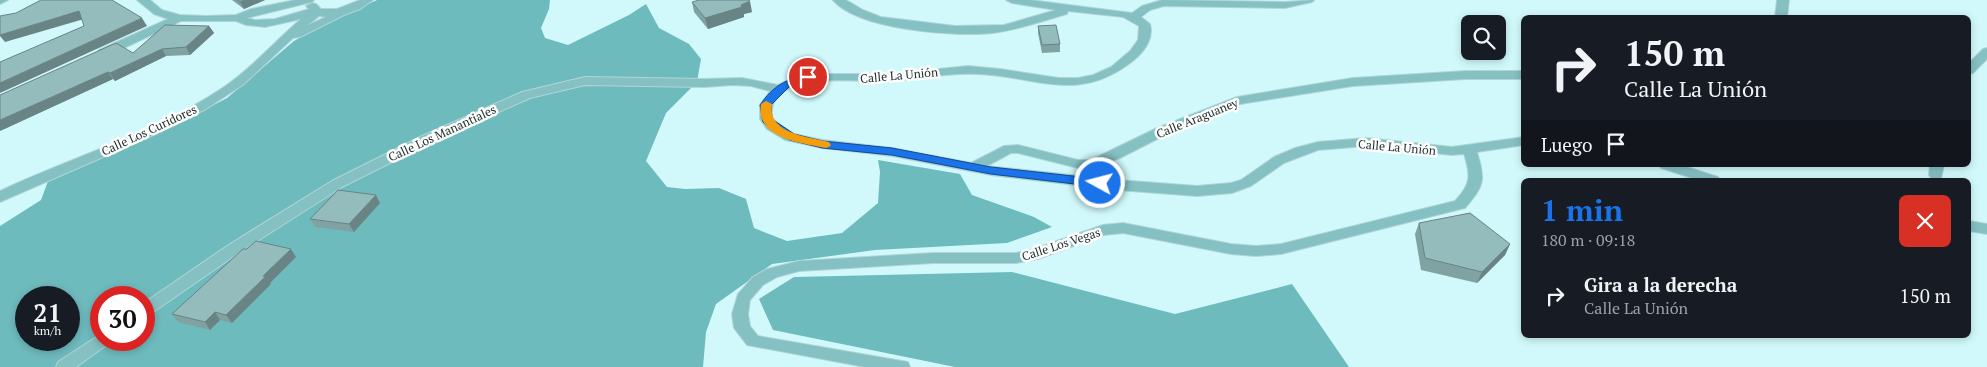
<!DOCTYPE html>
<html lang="es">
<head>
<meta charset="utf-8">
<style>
  body { margin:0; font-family:"PT Serif",serif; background:#242831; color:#f1f3f6; height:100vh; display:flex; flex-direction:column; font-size:19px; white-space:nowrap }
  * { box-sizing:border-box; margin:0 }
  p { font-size:16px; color:#9ea1a6 }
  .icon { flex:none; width:28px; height:28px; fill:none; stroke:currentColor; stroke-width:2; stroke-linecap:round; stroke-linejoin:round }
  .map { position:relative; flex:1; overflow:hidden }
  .panel { position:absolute; left:1521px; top:178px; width:450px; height:160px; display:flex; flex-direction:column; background:#171b24; border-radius:8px; box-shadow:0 2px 8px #0003 }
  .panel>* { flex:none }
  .banner { position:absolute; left:1521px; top:15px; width:450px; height:152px; border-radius:8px; box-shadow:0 2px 8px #0003; background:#171b24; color:#f1f3f6; overflow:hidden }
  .controls { position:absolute; left:1461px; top:15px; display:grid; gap:10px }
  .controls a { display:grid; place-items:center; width:45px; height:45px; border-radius:8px; background:#171b24; box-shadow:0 2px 8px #0003; font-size:25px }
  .speed { position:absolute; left:15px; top:286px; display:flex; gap:10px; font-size:25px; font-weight:700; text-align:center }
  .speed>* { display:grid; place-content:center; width:65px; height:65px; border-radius:50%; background:#171b24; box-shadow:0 2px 8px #0003; line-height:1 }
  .speed small { font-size:12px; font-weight:400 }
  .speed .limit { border:8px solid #d22; background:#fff; color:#111 }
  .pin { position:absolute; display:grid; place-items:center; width:42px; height:42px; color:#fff; margin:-21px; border:2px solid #fff; border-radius:50%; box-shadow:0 1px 5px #0007 }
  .me { position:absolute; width:55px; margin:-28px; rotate:277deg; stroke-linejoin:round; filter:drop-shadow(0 0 4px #0008) }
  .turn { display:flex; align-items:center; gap:18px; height:105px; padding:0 20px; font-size:22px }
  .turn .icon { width:65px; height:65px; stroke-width:2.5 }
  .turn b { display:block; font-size:35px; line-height:42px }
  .then { display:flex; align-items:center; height:48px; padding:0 20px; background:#0003; gap:10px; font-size:19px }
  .round { display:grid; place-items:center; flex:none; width:52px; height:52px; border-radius:8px; background:#242831 }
  .head { display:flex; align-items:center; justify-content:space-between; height:85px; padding:0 20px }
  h1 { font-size:30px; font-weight:600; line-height:38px; color:#1a73e8 }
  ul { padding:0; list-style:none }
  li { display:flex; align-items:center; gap:15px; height:65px; padding:0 20px }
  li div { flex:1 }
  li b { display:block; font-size:19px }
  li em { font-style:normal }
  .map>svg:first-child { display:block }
  .forest { fill:#6ebbbe; fill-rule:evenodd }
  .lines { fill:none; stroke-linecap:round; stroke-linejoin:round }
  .minor-casing { stroke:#b1d5d7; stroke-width:2 }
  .minor { fill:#85c0c3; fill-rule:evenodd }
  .wall { fill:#80a2a3 }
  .shaded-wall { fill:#688484 }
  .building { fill:#95bcbd; stroke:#688484 }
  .route { fill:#1a73e8; stroke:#114b97 }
  .slow { fill:#f59e0b }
  .labels { text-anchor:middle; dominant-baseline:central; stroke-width:5; stroke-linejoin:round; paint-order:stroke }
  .street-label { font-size:12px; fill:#203031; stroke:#fdfdfd }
</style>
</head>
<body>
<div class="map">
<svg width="1987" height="367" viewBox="0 0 1987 367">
  <rect width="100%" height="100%" fill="#d1f9fb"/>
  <g class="forest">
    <path d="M377,0H550L549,9L541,28L545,38L568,45L629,15L646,4L659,28L689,44L701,59L697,82L666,113L646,161L667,187L685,189L719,188L746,199L754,228L787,241L842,233L878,203L880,172L878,160L960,174L972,195L1034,217L1052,227L1007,243L875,250L772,264L716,304L706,332L703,367H0V226L41,200L48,181L177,124L227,98L294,41L331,20ZM26,298H69V340H26ZM101,298H144V340H101Z"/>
    <path d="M1012,272L1175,314L1292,284L1349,367H955L773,330L759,299L794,277Z"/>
  </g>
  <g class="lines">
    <g class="minor-casing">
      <g id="minor">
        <path d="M0,0H8L0,4Z"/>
        <path d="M137,0H150L162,10L180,15L206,16L236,15L251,9L295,0H314L312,2L247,18L255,20L275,19L309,9L306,6L312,3L316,4L321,9H337L360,0H373L360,9L344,15L300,37L293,38L244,84L206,109L149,137L0,202V191C74,156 156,133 224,87C252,68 275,41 301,19L265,27L246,25L236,21H181L107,56H99L97,53L99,50L168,19L154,14ZM319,16L326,17L308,25Z"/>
        <path d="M833,0H846L863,10L881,17L955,26L1004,25L1056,10L1012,3L1006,0H1030L1132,13L1142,6L1162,0L1285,2L1314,0L1312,2L1285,8L1164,6L1150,10L1141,17L1150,24C1154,38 1145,51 1134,60C1079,104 1040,77 978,74C949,72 921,79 892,81C862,84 766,66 772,118L777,123L794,134L823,140L892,148L971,163L1004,146L1018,145L1078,160H1091L1157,128L1237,97L1353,78L1466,71H1524V79H1466L1353,86L1240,104L1167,134L1120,158L1092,168H1078L1018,153H1011L987,166L1118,180L1197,186L1231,183L1241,180L1274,157L1295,148L1318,142L1366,138L1452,147L1524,137V145L1477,152C1486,181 1484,186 1465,208L1281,254L1256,256L1231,254L1123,233L1104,235L1038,259L1016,263H933L799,271L777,277L763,285L750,300L748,314L750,326L758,336L902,361L908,362L910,367H865L747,345L734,328L732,314L738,294L753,277L767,269L799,261L933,253H1016L1031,250L1103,225L1123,223L1231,244L1256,246L1281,244L1455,201C1471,184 1471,176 1464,154L1452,155L1366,146L1318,150L1284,163L1251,186L1232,193L1197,196L1118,190L991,175L892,156L823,148L785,140L767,129L760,119V105L770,91L751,86L733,85L704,87L585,85L530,98L432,142L342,187L237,254L149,315L144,317V303L227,246L332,181L422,136L522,92L585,77L704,79L742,78L778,85L795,77L814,74H889L968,66L1000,69L1059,78H1078L1093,75L1111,67L1130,51L1138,40L1139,26L1123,17L1068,11L1067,14C1042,21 1018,30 992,33C956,37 858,30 833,0Z"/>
        <path d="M1777,0H1789L1787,18H1775Z"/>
        <path d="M1987,48V59L1973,73L1969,74V63L1983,49Z"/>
        <path d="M1659,165H1681L1718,177L1720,180H1698L1661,168Z"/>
        <path d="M1930,165H1944L1941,178H1931L1929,175Z"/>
        <path d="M1969,221L1987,224V234L1969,231Z"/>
        <path d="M101,334V340H110L108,344L76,367H56L58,362Z"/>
      </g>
    </g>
    <use href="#minor" class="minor"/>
  </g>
  <g class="wall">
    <path d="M232,0H265L244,9Z"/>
    <path d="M692,2L752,12L744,14V17L708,29L694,12Z"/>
    <path d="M209,26L214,33L190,55L166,56L115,81L113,79L0,131L133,53Z"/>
    <path d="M1038,26L1060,44V52L1042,53L1038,33Z"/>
    <path d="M380,203L354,232L315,227L310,219Z"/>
    <path d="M1419,223L1510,244L1505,255L1477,283L1421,270L1415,234Z"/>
    <path d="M296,257L270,283L271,284L232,323L220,320L210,330L178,322L172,314Z"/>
  </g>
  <g class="shaded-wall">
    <path d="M246,0H265L244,9L240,2Z"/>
    <path d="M750,1L752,12L744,14V17L708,29L705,18Z"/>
    <path d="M79,11L84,19L5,42L0,36V35Z"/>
    <path d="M142,18L147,26L0,93V83Z"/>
    <path d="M209,26L214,33L190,55L186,47Z"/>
    <path d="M162,49L166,56L115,81L110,73Z"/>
    <path d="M108,72L113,79L0,131V120Z"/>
    <path d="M376,195L380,203L354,232L349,224Z"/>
    <path d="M1510,244L1505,255L1477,283L1482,272Z"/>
    <path d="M291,249L296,257L270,283L271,284L232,323L226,315L263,276Z"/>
    <path d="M215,312L220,320L210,330L205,322Z"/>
  </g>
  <g class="building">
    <path d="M41,0H112L142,18L0,83V62L84,26L79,11L0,35V16L16,13Z"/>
    <path d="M237,0H246L240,2Z"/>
    <path d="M699,0H749L750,1L741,5L742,7L705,18L692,2Z"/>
    <path d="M165,25L209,26L186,47L162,49L110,73L108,72L0,120V95L116,43L133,53Z"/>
    <path d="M1056,25L1060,44L1042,45L1038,26Z"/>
    <path d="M338,190L376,195L349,224L310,219Z"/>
    <path d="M1470,213L1510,244L1482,272L1425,258L1419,223Z"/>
    <path d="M256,241L291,249L263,276H266L226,315L215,312L205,322L172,314L243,249H247Z"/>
  </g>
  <path class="route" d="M808,74L811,75V79L790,86L771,105L772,119L794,134L822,141L892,148L991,167L1100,179L1105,183L1100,187L991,174L892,155L822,148L790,140L769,128L763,122L760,105C774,85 785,80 808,74Z"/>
  <path class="slow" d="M766,101L772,104C767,134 808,137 829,142L831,145L829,147L826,148C801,143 755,138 761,104Z"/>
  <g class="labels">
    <g class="street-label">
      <text transform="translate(899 75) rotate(-5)">Calle La Unión</text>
      <text transform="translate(1197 118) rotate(-22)">Calle Araguaney</text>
      <text transform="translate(149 130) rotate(-25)">Calle Los Curidores</text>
      <text transform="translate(442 133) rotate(-25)">Calle Los Manantiales</text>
      <text transform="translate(1397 147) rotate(5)">Calle La Unión</text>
      <text transform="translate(1061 244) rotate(-18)">Calle Los Vegas</text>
    </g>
  </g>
</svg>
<div class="controls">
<a><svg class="icon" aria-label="search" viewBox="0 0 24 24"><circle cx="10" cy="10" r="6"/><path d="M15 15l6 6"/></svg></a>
</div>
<div class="speed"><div>21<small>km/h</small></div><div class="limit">30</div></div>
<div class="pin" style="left:808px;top:77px;background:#d93025"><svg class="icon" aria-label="arrive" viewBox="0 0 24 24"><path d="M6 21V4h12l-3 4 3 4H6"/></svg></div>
<svg class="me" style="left:1100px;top:183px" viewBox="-20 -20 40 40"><circle r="17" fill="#1a73e8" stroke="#fff" stroke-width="3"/><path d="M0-11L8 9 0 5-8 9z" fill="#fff"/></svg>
<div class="banner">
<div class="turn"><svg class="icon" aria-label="right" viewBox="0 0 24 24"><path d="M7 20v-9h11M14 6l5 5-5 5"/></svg><div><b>150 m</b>Calle La Unión</div></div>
<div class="then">Luego<svg class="icon" aria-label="arrive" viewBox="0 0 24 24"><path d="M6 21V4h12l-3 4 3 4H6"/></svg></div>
</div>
<section class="panel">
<div class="head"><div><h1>1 min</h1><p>180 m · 09:18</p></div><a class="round" style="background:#d93025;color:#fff"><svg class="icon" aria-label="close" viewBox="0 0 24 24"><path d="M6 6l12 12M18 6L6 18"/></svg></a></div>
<ul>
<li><svg class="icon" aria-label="right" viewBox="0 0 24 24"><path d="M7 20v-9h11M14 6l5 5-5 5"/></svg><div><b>Gira a la derecha</b><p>Calle La Unión</p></div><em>150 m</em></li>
</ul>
</section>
</div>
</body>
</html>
